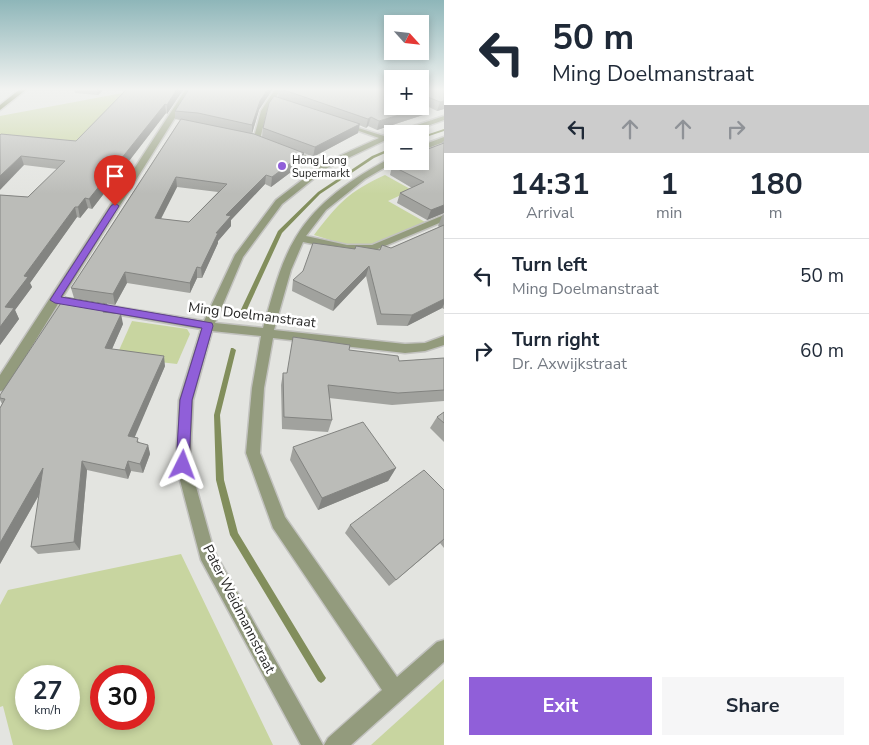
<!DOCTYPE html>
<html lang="en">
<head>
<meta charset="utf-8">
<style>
  body { margin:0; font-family:"Nunito Sans",sans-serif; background:#f6f6f7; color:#1f2937; height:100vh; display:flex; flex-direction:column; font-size:19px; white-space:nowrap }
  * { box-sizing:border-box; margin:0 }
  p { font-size:16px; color:#747a83 }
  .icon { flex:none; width:28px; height:28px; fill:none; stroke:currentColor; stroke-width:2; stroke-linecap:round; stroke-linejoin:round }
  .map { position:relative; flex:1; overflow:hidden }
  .details { display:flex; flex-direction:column; background:#fff; width:425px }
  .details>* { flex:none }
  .banner { background:#fff; color:#1f2937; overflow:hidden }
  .needle { width:32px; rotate:117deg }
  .controls { position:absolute; left:384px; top:15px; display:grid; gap:10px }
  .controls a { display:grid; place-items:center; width:45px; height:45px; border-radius:0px; background:#fff; box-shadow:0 2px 8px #0003; font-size:25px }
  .speed { position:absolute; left:15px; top:665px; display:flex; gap:10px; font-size:25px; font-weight:700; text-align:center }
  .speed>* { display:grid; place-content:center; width:65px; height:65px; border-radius:50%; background:#fff; box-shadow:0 2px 8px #0003; line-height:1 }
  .speed small { font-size:12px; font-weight:400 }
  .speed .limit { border:8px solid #d22; background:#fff; color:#111 }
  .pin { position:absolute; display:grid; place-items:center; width:42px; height:42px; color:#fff; margin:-51px -21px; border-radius:50% 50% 50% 0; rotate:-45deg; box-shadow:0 0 5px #0007 }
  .pin .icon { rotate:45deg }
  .me { position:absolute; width:55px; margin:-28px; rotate:3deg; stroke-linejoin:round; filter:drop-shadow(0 0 4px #0008) }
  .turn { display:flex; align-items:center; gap:18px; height:105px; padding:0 25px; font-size:22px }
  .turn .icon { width:65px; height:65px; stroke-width:2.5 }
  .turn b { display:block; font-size:35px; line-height:42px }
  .lanes { display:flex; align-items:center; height:48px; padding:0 25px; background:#0003; justify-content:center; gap:25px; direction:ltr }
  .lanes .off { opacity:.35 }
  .eta { display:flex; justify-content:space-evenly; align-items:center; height:85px; text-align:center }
  .eta b { font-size:30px; font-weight:700; line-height:35px }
  .cta { display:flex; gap:10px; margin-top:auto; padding:10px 25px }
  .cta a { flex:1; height:58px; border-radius:0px; background:#905fd9; color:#fff; font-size:20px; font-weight:700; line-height:58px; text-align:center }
  .cta a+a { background:#f6f6f7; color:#1f2937 }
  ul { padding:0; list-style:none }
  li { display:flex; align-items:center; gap:15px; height:75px; padding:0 25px; border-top:1px solid #e0e1e3 }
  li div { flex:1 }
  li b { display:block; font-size:19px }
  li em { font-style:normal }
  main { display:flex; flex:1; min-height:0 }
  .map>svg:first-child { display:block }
  .green { fill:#c8d5a0; fill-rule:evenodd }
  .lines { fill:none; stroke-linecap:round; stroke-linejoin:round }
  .stream { fill:#828e5c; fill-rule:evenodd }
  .minor-casing { stroke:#c2c2bf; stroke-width:3 }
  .major-casing { stroke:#c2c2bf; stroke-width:3 }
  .minor { fill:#939b7d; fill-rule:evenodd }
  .major { fill:#525e25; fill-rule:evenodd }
  .wall { fill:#a1a29e; fill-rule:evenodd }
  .shaded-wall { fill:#838481 }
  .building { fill:#bbbcb8; stroke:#838481; fill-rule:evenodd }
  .route { fill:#905fd9; stroke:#5e3e8d }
  .poi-dot { fill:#905fd9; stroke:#fff; stroke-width:2 }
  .labels { text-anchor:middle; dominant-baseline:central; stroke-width:5; stroke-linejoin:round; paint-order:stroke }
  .far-poi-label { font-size:11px; fill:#292928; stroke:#fff; text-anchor:start }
  .street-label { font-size:14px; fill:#292928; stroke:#fff }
</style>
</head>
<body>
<main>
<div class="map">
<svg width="444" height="745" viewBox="0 0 444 745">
  <rect width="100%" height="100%" fill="#e3e4e0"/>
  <g class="green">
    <path d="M133,91L80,146L0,140V116Z"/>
    <path d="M385,175L412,190L388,201L425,222L371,245H346L314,235C337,205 349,191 385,175Z"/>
    <path d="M132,321L187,329L190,334L177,364L116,357Z"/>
    <path d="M181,554L273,745H13L3,706L0,707V605L8,590ZM69,676V719H26V676ZM144,676V719H101V676Z"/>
    <path d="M444,679V745H371Z"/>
  </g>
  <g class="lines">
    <g class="stream">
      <path d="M444,129V131L420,139V137Z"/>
      <path d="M391,148H392V150L374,158L320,194L282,233L243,318L242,319H238L237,318L278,231L318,192L372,156Z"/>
      <path d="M231,348H233L236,350L220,415L224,480L238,533L324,675L326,678L324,681L321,683L318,681L230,535L216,480L214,415Z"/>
    </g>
    <g class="minor-casing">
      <g id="minor">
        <path d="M186,89H193L62,298L204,321L235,255L276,200L319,167L286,154V150H292L324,163L379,138L342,125V123L384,136L444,116V120L405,134H392V137L327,168L282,204L243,257L215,323L263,328C272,298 279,265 296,237C317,202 353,178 389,159L396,161L365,179L326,210L306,236L347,245H372L444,215V221L373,251H347L303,242L291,270L274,330L405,344L425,343L444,336V345L425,351L405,353L273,338L264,388L260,453L285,517L397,677L437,642L444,640V662L351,745H324L328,738L382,690L273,528L246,453L252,388L261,336L212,331L193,400L190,465L214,551L323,745H301L201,560L176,465L179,400L201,329L58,304L5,390L0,391V375Z"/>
        <path d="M275,89H281L267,111L260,139L253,141L261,111Z"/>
        <path d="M444,137V142L420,151V146Z"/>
      </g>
    </g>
    <g class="major-casing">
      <path id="major" d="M20,89H27L0,110V105Z"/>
    </g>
    <use href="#minor" class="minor"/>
    <use href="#major" class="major"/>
  </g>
  <g class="wall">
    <path d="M74,89H104L98,95L75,93Z"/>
    <path d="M127,89H183V90L167,114L166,113L92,209L88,208L80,218L77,217L30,283L32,287L15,310L19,319L0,345V195L28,197L57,169L24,165L0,135L76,141Z"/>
    <path d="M279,89H392V106L420,89H444V109L437,111L429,107L426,114L377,130L368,126L366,128L359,125L358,133L313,157L304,153L303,163L271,187L265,184L231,220V226L218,241V243L202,278H197L190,293L127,283L115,305L74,298L71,288L180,120L175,119V111L259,110L252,133L262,137L263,128L278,97ZM177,187L218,192L189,222L161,219Z"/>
    <path d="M444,141V213L427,220L397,203L400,193L412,188L390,175L392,166L420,161L442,144V142Z"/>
    <path d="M444,214V309L442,308L407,326L377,325L366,276L333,311L292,291L293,280L355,249L380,250L391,248L439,227L438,226L442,216Z"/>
    <path d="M107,304L109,312L123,324L112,349L165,366L134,437L140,443L148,445L150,454L143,473L131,471L128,479L87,470L80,550L38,554L31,547L39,495L0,564V408L2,404L0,400V395Z"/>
    <path d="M349,350L399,361L444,358V401L392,405L329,398L332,420L328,432L282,429L281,385L283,373H287Z"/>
    <path d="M444,412V442L430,428L437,417Z"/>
    <path d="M293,447L396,468L388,481L318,510L290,460Z"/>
    <path d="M444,490V548L440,543L389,586L345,533L350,525Z"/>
  </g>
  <g class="shaded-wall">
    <path d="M97,89H104L98,95Z"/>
    <path d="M177,89H183V90L167,114V105Z"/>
    <path d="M268,89H273L259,110L252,134V125L260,101Z"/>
    <path d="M420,95H423L421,103H420Z"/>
    <path d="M444,101V109L437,111L440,102Z"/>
    <path d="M165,104L166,113L92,209L89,199Z"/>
    <path d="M429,106L426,114L377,130L379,121Z"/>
    <path d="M371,117L368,126L366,128L368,119Z"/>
    <path d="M360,124L358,133L313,157L315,147Z"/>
    <path d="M304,153L303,163L271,187L272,177Z"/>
    <path d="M21,156L24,165L0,190V176Z"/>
    <path d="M266,175L265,184L231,220V226L218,241V243L202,278L201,268L216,233L226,215Z"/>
    <path d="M176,177L177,187L156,228L155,218Z"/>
    <path d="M85,198L88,208L80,218L78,207Z"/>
    <path d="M444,205V213L427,220L431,210Z"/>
    <path d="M75,207L77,217L30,283L32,287L15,310L19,319L0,345V327L5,307L24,276Z"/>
    <path d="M369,266L366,276L333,311L335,300Z"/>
    <path d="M197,267V278L190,293V283Z"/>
    <path d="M125,272L127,283L115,305L113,294Z"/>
    <path d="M444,299V304L442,308L407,326L412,315Z"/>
    <path d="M107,304L110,315L103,312Z"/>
    <path d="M121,314L123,324L108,358L105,348Z"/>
    <path d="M164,356L165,366L131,446L128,436Z"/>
    <path d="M148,445L150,454L143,473L140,464Z"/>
    <path d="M82,461L87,470L80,550L74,542Z"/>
    <path d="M128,461L131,471L128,479L125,470Z"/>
    <path d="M43,468L49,477L0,564V543Z"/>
    <path d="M396,468L388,481L318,510L322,498Z"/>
    <path d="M444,539L440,543L389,586L396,580Z"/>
  </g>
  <g class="building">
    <path d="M127,89H177L167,105L165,104L89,199L85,198L78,207H75L24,276L28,277L5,307L14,308L0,327V195L28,197L65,161L21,156L0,176V135L1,134L76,141Z"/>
    <path d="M189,89H268L260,101L252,125L198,113L175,111Z"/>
    <path d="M281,89H392V106H420V101L429,106L379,121L371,117L368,119Z"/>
    <path d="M420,89H444V101L440,102L423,95H420Z"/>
    <path d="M274,96L360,124L315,147L263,128L269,103Z"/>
    <path d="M181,119L254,134L304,153L272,177L266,175L226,215L231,216L216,233H218L201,268L197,267L190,283L125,272L113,294L71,288ZM176,177L227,184L189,222L155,218Z"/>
    <path d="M444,143V205L431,210L400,193L424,182L392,166L404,161H420V152Z"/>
    <path d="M444,225V299L412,315L381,314L369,266L335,300L293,280L303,271L313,243L355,249L356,246L380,250L382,245L391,248Z"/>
    <path d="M65,297L107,304L103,312L121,314L105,348L164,356L128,436L138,438L137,442L148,445L140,464L128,461L125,470L82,461L74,542L31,547L43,468L0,543V408L5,399L0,398V395Z"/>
    <path d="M293,337L350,345L349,350L398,356L399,361L444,358V390L398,393L328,385L332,420L284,417L283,373H287Z"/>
    <path d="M444,412V423L437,417Z"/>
    <path d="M363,422L396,468L322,498L293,447Z"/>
    <path d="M424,470L444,490V539L396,580L350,525Z"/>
  </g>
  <linearGradient id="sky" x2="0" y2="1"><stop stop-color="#8eb6b9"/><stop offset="0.46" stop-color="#f2f3f1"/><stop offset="1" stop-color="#f2f3f1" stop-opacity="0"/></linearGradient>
  <rect width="444" height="194" fill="url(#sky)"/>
  <path class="route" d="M115,203L119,206L61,297L212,323L213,326L192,400L189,465L187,469L183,471L178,469L176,465L180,400L202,328L55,303L50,300L111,206Z"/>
  <circle class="poi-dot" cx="282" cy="166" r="5"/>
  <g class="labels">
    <g class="far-poi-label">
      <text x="292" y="160">Hong Long<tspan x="292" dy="13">Supermarkt</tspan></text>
    </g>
    <g class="street-label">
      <text transform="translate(252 315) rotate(7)">Ming Doelmanstraat</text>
      <text transform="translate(239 609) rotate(63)">Pater Weidmannstraat</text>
    </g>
  </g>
</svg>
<div class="controls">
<a><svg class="needle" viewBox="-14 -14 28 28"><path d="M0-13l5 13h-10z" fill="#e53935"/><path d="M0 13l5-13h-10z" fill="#747a83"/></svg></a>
<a>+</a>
<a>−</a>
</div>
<div class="speed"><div>27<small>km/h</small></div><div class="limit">30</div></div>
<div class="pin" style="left:115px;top:206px;background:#d93025"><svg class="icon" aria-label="arrive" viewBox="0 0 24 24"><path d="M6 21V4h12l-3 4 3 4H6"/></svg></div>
<svg class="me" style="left:183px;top:465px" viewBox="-20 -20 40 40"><path d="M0-17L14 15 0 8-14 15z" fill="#905fd9" stroke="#fff" stroke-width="4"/></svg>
</div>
<section class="details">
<div class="banner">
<div class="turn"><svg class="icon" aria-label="left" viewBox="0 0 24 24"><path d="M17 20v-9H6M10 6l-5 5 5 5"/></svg><div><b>50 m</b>Ming Doelmanstraat</div></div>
<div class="lanes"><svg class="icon" aria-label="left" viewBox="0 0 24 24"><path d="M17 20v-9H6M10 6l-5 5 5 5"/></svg><svg class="icon off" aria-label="ahead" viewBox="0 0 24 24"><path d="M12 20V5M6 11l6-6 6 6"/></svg><svg class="icon off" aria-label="ahead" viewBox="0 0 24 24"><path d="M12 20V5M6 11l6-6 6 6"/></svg><svg class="icon off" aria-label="right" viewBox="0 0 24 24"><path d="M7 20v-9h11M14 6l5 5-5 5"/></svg></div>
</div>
<div class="eta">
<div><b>14:31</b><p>Arrival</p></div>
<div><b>1</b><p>min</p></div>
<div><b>180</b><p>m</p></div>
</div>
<ul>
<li><svg class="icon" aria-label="left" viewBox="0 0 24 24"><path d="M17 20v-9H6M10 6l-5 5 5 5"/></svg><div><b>Turn left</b><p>Ming Doelmanstraat</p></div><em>50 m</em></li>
<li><svg class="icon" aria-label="right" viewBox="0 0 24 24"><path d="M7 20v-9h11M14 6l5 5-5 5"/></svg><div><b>Turn right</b><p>Dr. Axwijkstraat</p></div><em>60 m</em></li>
</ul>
<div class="cta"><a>Exit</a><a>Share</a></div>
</section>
</main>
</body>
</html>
